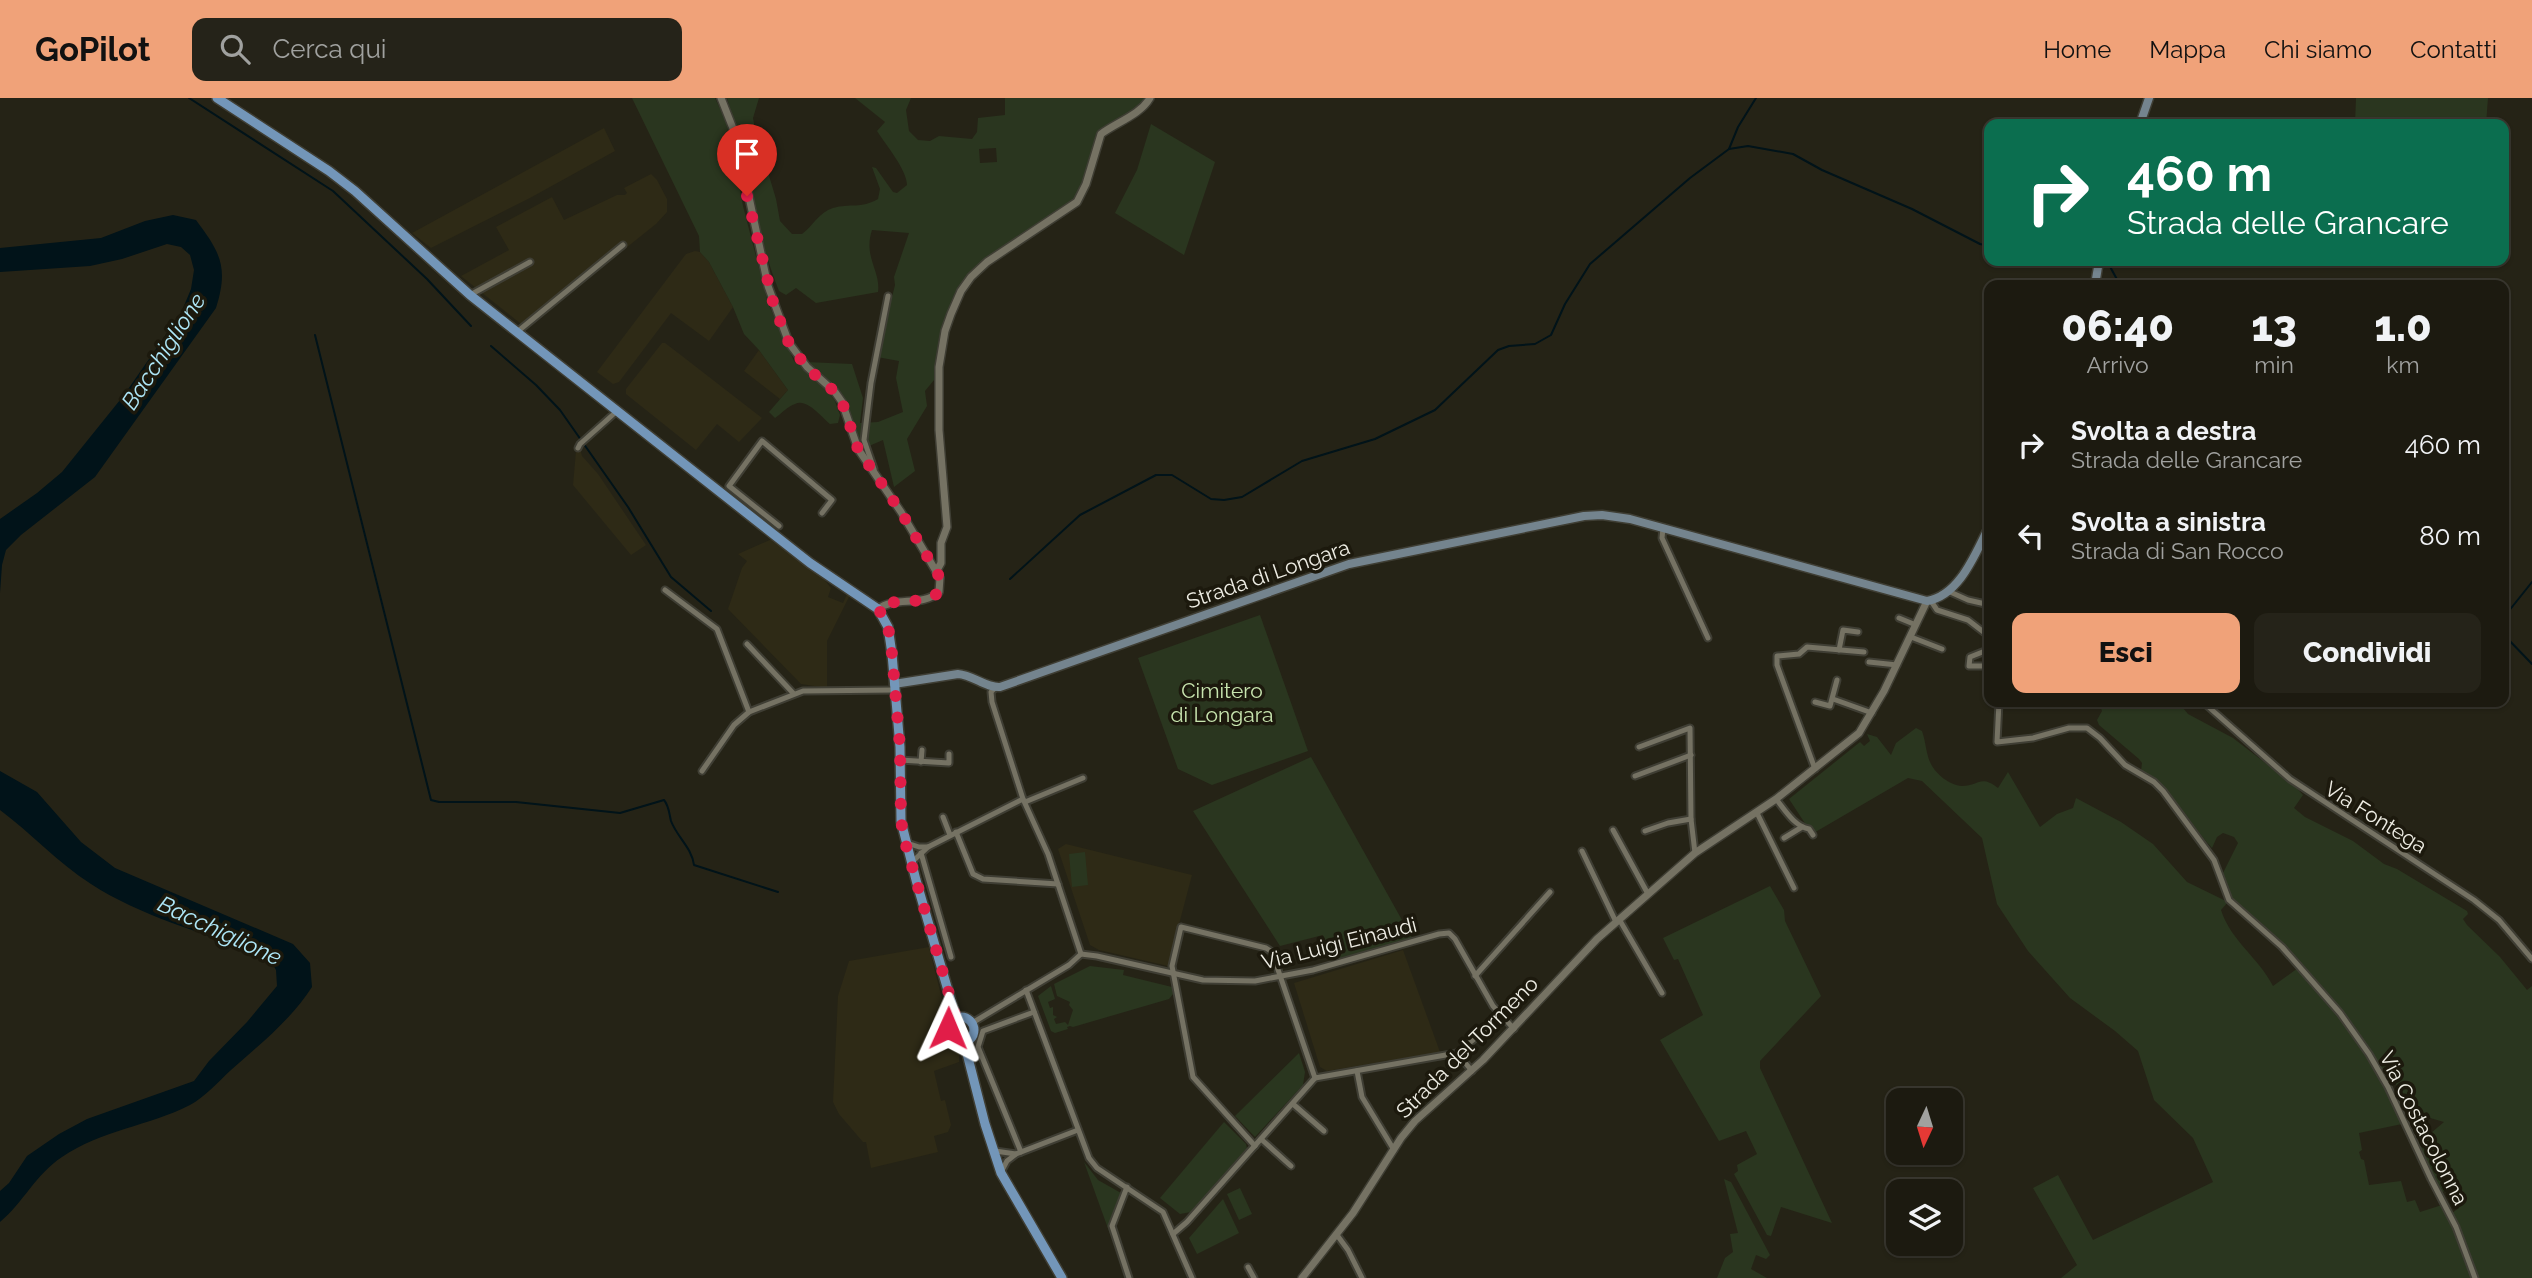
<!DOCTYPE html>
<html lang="it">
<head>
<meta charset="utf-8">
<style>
  body { margin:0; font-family:Raleway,sans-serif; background:#252319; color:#f1f3f6; height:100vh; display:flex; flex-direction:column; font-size:26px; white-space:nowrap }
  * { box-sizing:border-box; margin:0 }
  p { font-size:23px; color:#a0a19f }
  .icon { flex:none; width:38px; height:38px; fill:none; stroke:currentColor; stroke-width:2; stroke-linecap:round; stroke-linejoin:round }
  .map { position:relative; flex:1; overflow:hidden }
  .details { position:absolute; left:1984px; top:182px; width:525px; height:427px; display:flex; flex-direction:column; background:#1c1a10; border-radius:14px; box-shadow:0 2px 5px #0004,0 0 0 2px #3a3830 }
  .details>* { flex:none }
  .banner { position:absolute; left:1984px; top:21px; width:525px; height:147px; border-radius:14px; box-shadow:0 2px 5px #0004,0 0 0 2px #3a3830; background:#0b6e4f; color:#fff; overflow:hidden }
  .needle { width:46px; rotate:184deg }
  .controls { position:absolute; left:1886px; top:990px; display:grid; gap:14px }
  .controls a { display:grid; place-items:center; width:77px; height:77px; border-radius:14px; background:#1c1a10; box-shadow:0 2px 5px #0004,0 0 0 2px #3a3830; font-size:35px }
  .pin { position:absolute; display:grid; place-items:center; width:60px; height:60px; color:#fff; margin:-72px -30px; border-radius:50% 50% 50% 0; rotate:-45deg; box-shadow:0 0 7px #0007 }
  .pin .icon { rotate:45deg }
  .me { position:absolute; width:77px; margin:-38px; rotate:1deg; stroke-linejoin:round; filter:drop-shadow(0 0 5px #0008) }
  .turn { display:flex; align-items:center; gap:24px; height:147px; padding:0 28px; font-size:32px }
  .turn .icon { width:91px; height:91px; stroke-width:2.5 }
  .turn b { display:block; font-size:49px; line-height:60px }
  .eta { display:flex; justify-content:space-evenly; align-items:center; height:119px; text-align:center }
  .eta b { font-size:42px; font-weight:800; line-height:49px }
  .cta { display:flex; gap:14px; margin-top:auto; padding:14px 28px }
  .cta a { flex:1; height:80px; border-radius:14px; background:#f0a279; color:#111; font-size:28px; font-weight:800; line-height:80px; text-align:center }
  .cta a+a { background:#252319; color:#f1f3f6 }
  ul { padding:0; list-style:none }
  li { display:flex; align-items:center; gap:21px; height:91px; padding:0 28px }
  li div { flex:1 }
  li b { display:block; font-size:26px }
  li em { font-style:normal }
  header { display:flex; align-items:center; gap:42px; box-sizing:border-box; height:98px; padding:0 35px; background:#f0a279; color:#111 }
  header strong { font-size:33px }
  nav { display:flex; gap:38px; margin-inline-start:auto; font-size:24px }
  .search { width:490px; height:63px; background:#252319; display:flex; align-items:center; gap:18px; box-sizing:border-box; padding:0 24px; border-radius:14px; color:#a0a19f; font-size:26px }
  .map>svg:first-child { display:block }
  .built { fill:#2e2a16 }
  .green { fill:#2a361f; fill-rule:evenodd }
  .water { fill:#011319 }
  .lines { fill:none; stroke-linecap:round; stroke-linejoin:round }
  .stream { stroke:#011319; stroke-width:2 }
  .minor-casing { stroke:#3f3e34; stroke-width:9 }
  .tertiary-casing { stroke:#3f3e34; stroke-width:10 }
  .secondary-casing { stroke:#3f3e34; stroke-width:11 }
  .primary-casing { stroke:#3f3e34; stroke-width:12 }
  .minor { stroke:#757263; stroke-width:5 }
  .tertiary { stroke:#757263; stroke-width:7 }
  .secondary { stroke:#74848e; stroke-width:8 }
  .primary { stroke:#7396b9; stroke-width:9 }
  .route { stroke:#e11d48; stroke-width:12; stroke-dasharray:0 21.6 }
  .labels { text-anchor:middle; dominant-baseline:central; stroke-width:7; stroke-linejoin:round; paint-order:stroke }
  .street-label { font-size:21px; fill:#eeede4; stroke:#1c190d }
  .park-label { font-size:21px; fill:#c8e5af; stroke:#1c190d }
  .water-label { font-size:23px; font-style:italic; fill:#aee7f8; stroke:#1c190d }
</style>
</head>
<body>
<header>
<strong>GoPilot</strong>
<div class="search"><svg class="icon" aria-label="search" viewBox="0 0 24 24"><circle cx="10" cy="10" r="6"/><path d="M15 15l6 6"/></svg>Cerca qui</div>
<nav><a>Home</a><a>Mappa</a><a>Chi siamo</a><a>Contatti</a></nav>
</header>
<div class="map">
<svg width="2532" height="1180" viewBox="0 0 2532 1180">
  <rect width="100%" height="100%" fill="#252316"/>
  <g class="built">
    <path d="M604,30L615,53L530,100L431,150L412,135Z"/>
    <path d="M651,76L657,82L667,101V114L656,126L526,230L461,178L509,152L496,129L552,99L564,122L617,97H625L627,95L624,90Z"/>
    <path d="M695,153L700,154L709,164L733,209L709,243L671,215L619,284L613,286L597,274L686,156Z"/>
    <path d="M662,245H665L682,258L762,320L739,344L717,326L696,352L626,296V291Z"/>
    <path d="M759,252L788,292L780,301L744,273Z"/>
    <path d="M580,350L582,358L598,376L646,447L631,457L573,387L576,353Z"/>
    <path d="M772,441L823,480L831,490L828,499L843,505L847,496L850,497L827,543V590L801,586L728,511L742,470L747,463L738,456Z"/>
    <path d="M1066,746L1192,777L1168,868L1099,852L1090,847L1058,751Z"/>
    <path d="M929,849L946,917L949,918L959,953V964L934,973L941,1003L945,1002L951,1027L948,1034L934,1038L938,1054L871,1070L866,1044H863L839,1016L833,1004L838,898L849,863Z"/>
    <path d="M1403,852L1440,954L1327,973L1320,969L1294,885Z"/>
  </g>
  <g class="green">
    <path d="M632,0H715L727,25L743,108L768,205L794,263L825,289L835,303L840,317L838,325L830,326C821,319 807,300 795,306C788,308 781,316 775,320L769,314L788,292L759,252L744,236L733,209L709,164L700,154L699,138Z"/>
    <path d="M727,0H759L753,20L755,31L776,101L780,123L792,136H802C813,128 819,114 833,110C850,105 861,111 878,101L880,91L872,69L876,70L893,94L897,95L907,87C907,72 886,47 877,33L885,24L855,0H911L906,12L909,33L918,42L930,43L939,38L972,41L977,34L978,20L1005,17V0H1152L1106,31L1086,82L1072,105L975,173L950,217L939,281L934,282L925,293L927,308L907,341L915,373L894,389L883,342L862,351L853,335L838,293L806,264L852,266L863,300L860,325L878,324L903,314L896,280L899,263L877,259L895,187L894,179L909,135L872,132C863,159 881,173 878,194L816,205L796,190L786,197L779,193C754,131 747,64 727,0ZM996,50L997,64L980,65L979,51Z"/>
    <path d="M2356,0H2488L2486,26H2355Z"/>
    <path d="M1151,26L1215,64L1184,157L1115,115L1137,72Z"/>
    <path d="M1260,517L1308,653L1212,687L1178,671L1138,560Z"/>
    <path d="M2099,604H2178L2188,616L2233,640L2294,687L2303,697L2294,710L2305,719L2353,743L2384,766L2397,771L2467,813L2468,816L2463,821L2467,827L2500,859L2527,892L2532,888V1180H2478L2452,1115L2459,1110L2458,1107L2462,1105L2453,1089L2440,1095L2418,1046L2444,1024L2420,1017L2406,998H2402L2395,984L2391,982L2388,983L2354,928L2334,903L2293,856L2230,798L2223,775L2238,745L2234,739L2223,735L2217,739L2212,750C2188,723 2173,692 2141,673L2142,665L2139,661L2099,627L2097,622L2102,613Z"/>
    <path d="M1916,630L1922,633C1926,644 1926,657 1931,666C1936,676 1949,687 1962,688C1979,688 1980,676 1998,690L2008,674L2040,729L2057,716L2073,710L2076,700L2121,724L2153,746L2187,784L2228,804L2221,812C2231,843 2258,859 2273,888L2298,870L2335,913L2377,971L2402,1026L2359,1035L2362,1052L2359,1054L2361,1061L2364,1062L2369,1087L2401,1083L2407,1104L2415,1102L2420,1114L2442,1107L2454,1127L2473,1180H2061L2077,1167L2033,1090L2058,1077L2093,1142L2213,1084L2193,1040L2154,1002L2138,953L2115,933L2070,900L2028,853L1997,806L1982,740L1922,683L1908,680L1812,736L1789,701L1860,644L1864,648L1870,643L1867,636L1877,639L1891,657L1896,645Z"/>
    <path d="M1311,659L1412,840L1331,865L1323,837L1280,848L1193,713Z"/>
    <path d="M1085,754L1088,787L1072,789L1069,756Z"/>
    <path d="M1770,788L1784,812L1785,823L1821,898L1760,963V970L1832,1125L1781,1109L1771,1138L1767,1137L1734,1076L1738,1073L1737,1067L1757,1056L1746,1033L1719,1043L1660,942L1703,917L1678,861L1674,862L1663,840Z"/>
    <path d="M1090,868L1124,872L1123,877L1172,889L1173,896L1169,901L1073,929L1070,928L1067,929L1068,931L1055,935L1051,933L1038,898L1051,888L1055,901L1048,904L1050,910L1053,909V917L1057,919L1054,921L1056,926L1065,924L1068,927L1073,912L1069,907L1070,904L1057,898L1054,886Z"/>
    <path d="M1299,955L1305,974L1303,987L1255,1039L1235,1018Z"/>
    <path d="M1224,1024L1246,1046L1247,1050L1191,1114L1180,1116L1160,1100Z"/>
    <path d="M1084,1064L1098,1082L1121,1095L1110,1122V1136Z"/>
    <path d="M1724,1081L1731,1084L1770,1157L1766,1161L1756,1157L1751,1171L1767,1180H1717L1725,1160L1733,1154L1730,1136L1738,1135Z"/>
    <path d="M1240,1090L1252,1116L1239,1122L1227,1096Z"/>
    <path d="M1223,1101L1239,1135L1197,1156L1189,1140Z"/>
  </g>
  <g class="water">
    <path d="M173,117L196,122C220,154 229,169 216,210L95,379L21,437L6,452L2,467L0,495V421L37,395L62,374L124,297L181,215L191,191L194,172L190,157L181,149L167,146L122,161L90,168L0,174V150L101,140L145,123Z"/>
    <path d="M0,673L37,694L81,744L115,770L293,846L310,865L312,889C290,923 260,946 231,972C218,984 205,999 190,1007C149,1028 101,1032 62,1059C36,1076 23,1105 0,1124V1093L9,1085L27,1058L59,1036L87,1021L194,983L209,963L247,924L277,888L276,872L269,860C210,836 145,821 91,786C58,765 31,735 0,712Z"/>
  </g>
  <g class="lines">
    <g class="stream">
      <path d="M189,0L333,93L427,181L471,228"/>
      <path d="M1729,51L1748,48L1793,56L1822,72L1912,111L1980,146L1990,148"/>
      <path d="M2107,163L2120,187"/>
      <path d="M315,237L431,702L439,704H516L620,715L664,702C669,708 669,715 671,723C677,739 692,750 694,767L778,794"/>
      <path d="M491,248L536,287L560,312L628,409L671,479L711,513"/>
      <path d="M1010,481L1080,417L1156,377H1172L1211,401L1224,402L1242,399L1302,363L1375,341L1435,312L1498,252L1509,248L1535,246L1551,237L1565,206L1590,166L1690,80L1729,51L1738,29L1756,0"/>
      <path d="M2504,519L2532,484"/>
      <path d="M2504,537L2532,566"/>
    </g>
    <g class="minor-casing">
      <g id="minor">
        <path d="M470,197L530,164"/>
        <path d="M517,234L623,147"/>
        <path d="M578,350L580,346L617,313"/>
        <path d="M874,371L864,342L871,285L888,198"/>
        <path d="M779,428L729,388L762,343L832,402L822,415"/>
        <path d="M1663,430L1662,440L1708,540"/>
        <path d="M665,492L717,531L749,614"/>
        <path d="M1948,493L1968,502L1990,507"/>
        <path d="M1931,503L1937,512L1968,522L1990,539"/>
        <path d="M1899,520L1916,527"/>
        <path d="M1911,539L1942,551"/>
        <path d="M747,546L793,595"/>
        <path d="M1990,551L1970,559L1969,568H1990"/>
        <path d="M1839,552L1843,532L1858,534"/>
        <path d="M1869,564L1897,567"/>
        <path d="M1833,601L1872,615"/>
        <path d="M1815,604L1830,608L1837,582"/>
        <path d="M1999,604L1997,644L2033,640L2069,630H2087L2100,640L2125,667L2154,684L2163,693L2214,762L2229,802L2282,849L2340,915L2369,956L2388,989L2431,1081L2456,1129L2475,1180"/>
        <path d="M2203,604L2290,681L2474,802L2499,822L2532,861"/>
        <path d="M1639,649L1690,630L1691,721L1695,755"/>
        <path d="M900,662L949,665V656"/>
        <path d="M921,664L922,652"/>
        <path d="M1815,671L1777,567V558L1799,556L1807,549L1864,554"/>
        <path d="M702,673L734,627L749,614L803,593L894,592"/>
        <path d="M1635,678L1691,657"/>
        <path d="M1776,701C1785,712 1794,728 1809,731L1813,737"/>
        <path d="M1025,704L1083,680"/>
        <path d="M1757,715L1794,790"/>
        <path d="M943,719L950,737"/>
        <path d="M1613,732L1648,796"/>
        <path d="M1645,733L1668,725L1691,721"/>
        <path d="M956,734L973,776L983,781L1058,786"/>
        <path d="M1784,740L1802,729"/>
        <path d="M907,745L919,749H928"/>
        <path d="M1582,753L1616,824"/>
        <path d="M921,755L951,859"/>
        <path d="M911,765L928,749L1023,701"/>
        <path d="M1619,821L1662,895"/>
        <path d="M1081,856L1097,858L1203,882L1255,883L1313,872L1439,836L1449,835L1455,841L1493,908L1514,931"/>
        <path d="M1475,878L1550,794"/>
        <path d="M1026,892L1089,1060L1097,1070L1163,1114L1192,1180"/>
        <path d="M972,925L1069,867L1081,856L1048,756L1023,701L992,604L991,594L995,590"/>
        <path d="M1457,955L1472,973"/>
        <path d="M1357,973L1362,999L1394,1052"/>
        <path d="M1293,1006L1324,1033"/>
        <path d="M1261,1041L1291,1068"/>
        <path d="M1255,1048L1193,979L1172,868L1181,829L1266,850L1272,854L1315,980L1457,955L1501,919"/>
        <path d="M995,1053L1016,1056L1078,1032"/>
        <path d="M1021,1054L978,949L983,933L1034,914"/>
        <path d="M1001,1074L1007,1063L1016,1056"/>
        <path d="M1127,1089L1112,1128L1129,1180"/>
        <path d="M1173,1136L1187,1124L1315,980"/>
        <path d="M1337,1137L1348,1152L1362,1180"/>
        <path d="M1248,1169L1254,1180"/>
      </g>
    </g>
    <g class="tertiary-casing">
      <g id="tertiary">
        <path d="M721,0L736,38L768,188L789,245L807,269L835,294L842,304L858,351L901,414L940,480L939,494C922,509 895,498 878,511"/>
        <path d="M936,474L941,465V445L947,429L939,332V269L945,233L951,216L961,193L971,179L987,164L1077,104L1086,86L1101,36C1117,24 1140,17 1150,0"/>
        <path d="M1302,1180L1353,1115L1401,1040L1415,1023L1483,962L1597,841L1695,755L1776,701L1859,635L1884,593L1927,503"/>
      </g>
    </g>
    <g class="secondary-casing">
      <g id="secondary">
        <path d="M2140,26L2149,0"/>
        <path d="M2095,187L2099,163"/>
        <path d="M894,586L958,576C973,577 986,590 1000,589L1349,466L1584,418L1602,417L1630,421L1927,503C1961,497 1976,453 1990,427"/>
      </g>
    </g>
    <g class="primary-casing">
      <g id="primary">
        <path d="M217,0L329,73L355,93L470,197L810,465L878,511L888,529L892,556L900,649L901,723L916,782L956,920"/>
        <circle cx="961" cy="932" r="13"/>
        <path d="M964,944L985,1026L1001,1075L1062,1180"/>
      </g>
    </g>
    <use href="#minor" class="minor"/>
    <use href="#tertiary" class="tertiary"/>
    <use href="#secondary" class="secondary"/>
    <use href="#primary" class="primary"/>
  </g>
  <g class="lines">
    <path class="route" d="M747,98L774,208L789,245L807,270L835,294L842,304L858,351L901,414L940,480L939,494C922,509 896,498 878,510L888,528L892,556L900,649L901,723L905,744L956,920L948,930"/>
  </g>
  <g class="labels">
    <g class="street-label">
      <text transform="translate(1268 476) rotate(-19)">Strada di Longara</text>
      <text transform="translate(2376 719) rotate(32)">Via Fontega</text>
      <text transform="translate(1339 845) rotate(-14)">Via Luigi Einaudi</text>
      <text transform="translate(1467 949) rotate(-45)">Strada del Tormeno</text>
      <text transform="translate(2424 1030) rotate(63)">Via Costacolonna</text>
    </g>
    <g class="park-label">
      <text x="1222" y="592">Cimitero<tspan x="1222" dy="24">di Longara</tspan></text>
    </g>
    <g class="water-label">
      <text transform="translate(163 253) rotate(-57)">Bacchiglione</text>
      <text transform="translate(220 832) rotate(25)">Bacchiglione</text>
    </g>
  </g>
</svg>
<div class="controls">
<a><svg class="needle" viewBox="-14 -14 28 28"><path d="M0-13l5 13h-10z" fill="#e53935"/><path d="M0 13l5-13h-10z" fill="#a0a19f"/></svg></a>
<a><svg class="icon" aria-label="layers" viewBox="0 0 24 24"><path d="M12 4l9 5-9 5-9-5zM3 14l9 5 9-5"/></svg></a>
</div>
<div class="pin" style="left:747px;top:98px;background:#d93025"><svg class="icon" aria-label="arrive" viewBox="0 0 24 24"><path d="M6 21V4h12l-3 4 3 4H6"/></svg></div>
<svg class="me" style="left:948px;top:930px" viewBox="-20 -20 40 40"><path d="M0-17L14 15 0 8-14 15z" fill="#e11d48" stroke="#fff" stroke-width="4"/></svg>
<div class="banner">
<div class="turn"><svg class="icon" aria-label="right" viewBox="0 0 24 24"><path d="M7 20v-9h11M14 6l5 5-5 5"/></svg><div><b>460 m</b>Strada delle Grancare</div></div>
</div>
<section class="details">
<div class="eta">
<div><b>06:40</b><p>Arrivo</p></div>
<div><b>13</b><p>min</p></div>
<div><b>1.0</b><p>km</p></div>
</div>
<ul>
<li><svg class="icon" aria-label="right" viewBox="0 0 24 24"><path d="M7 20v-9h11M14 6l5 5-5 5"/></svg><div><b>Svolta a destra</b><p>Strada delle Grancare</p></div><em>460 m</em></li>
<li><svg class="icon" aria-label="left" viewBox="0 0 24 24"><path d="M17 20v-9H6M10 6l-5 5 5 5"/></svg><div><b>Svolta a sinistra</b><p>Strada di San Rocco</p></div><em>80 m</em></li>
</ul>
<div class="cta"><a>Esci</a><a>Condividi</a></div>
</section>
</div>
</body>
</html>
